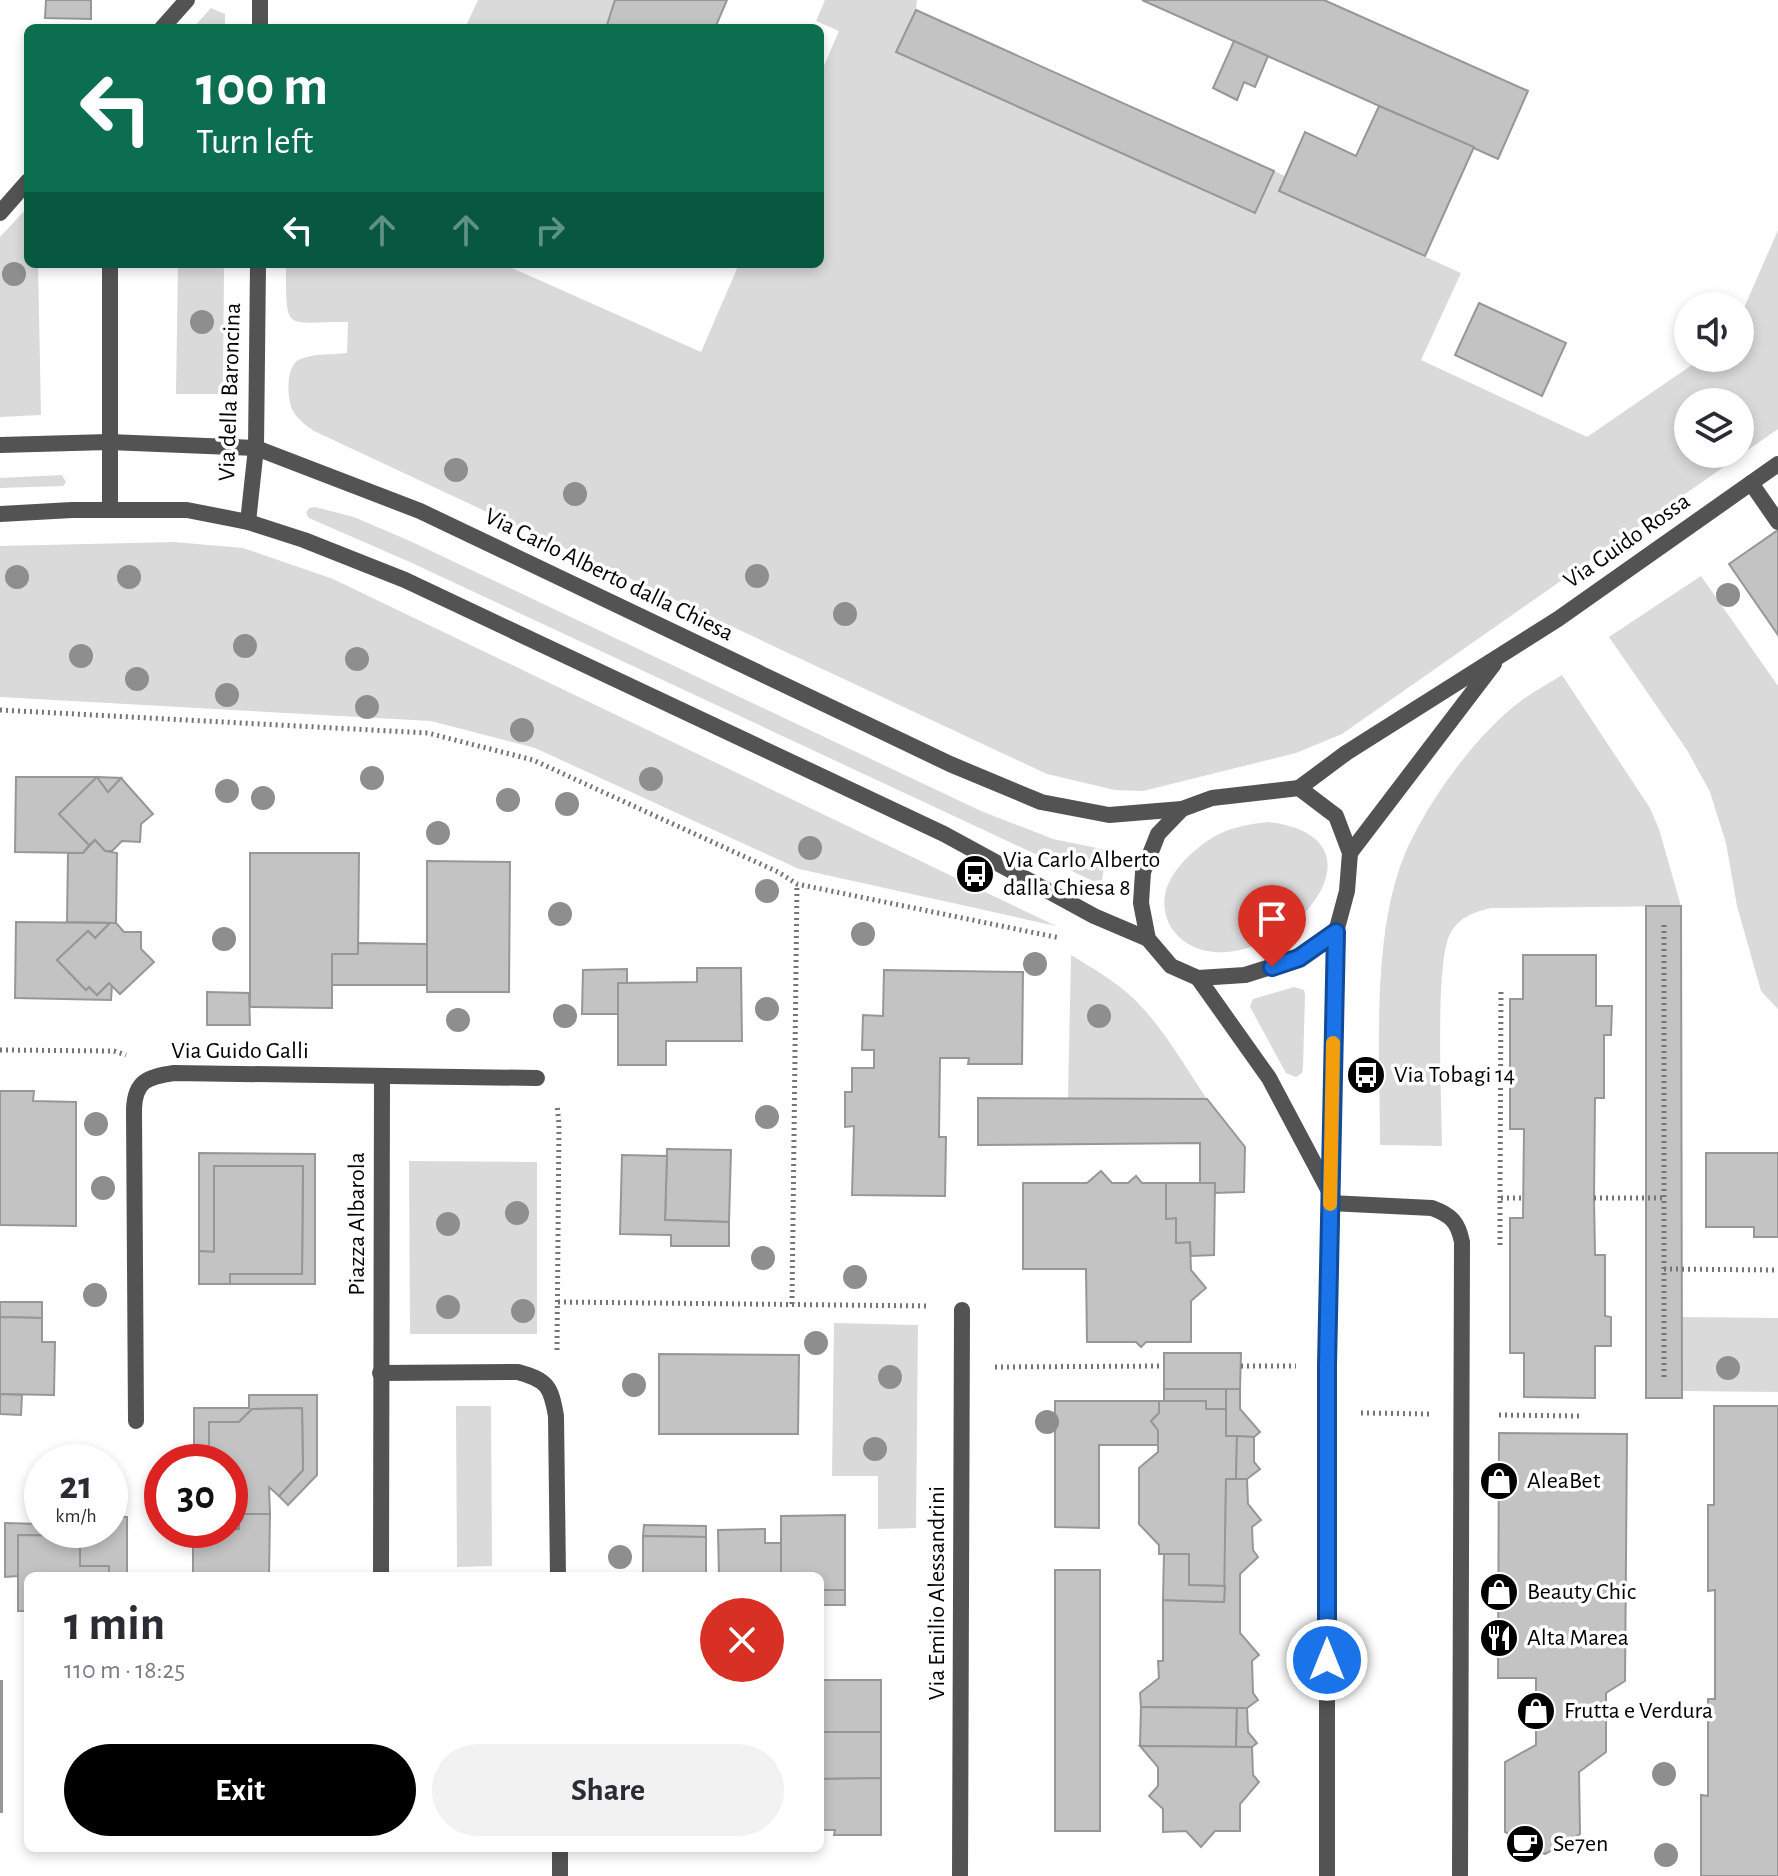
<!DOCTYPE html>
<html lang="en">
<head>
<meta charset="utf-8">
<style>
  body { margin:0; font-family:"Alegreya Sans",sans-serif; background:#f2f2f3; color:#2b2b33; height:100vh; display:flex; flex-direction:column; font-size:30px; white-space:nowrap }
  * { box-sizing:border-box; margin:0 }
  p { font-size:26px; color:#7c7c81 }
  .icon { flex:none; width:44px; height:44px; fill:none; stroke:currentColor; stroke-width:2; stroke-linecap:round; stroke-linejoin:round }
  .map { position:relative; flex:1; overflow:hidden }
  .drawer { position:absolute; left:24px; top:1572px; width:800px; height:280px; display:flex; flex-direction:column; background:#fff; border-radius:12px; box-shadow:0 4px 12px #0003 }
  .drawer>* { flex:none }
  .top-card { position:absolute; left:24px; top:24px; width:800px; height:244px; border-radius:12px; box-shadow:0 4px 12px #0003; background:#0b6e4f; color:#fff; overflow:hidden }
  .fabs { position:absolute; left:1674px; top:292px; display:grid; gap:16px }
  .fabs a { display:grid; place-items:center; width:80px; height:80px; border-radius:50%; background:#fff; box-shadow:0 4px 12px #0003; font-size:40px }
  .speed { position:absolute; left:24px; top:1444px; display:flex; gap:16px; font-size:40px; font-weight:700; text-align:center }
  .speed>* { display:grid; place-content:center; width:104px; height:104px; border-radius:50%; background:#fff; box-shadow:0 4px 12px #0003; line-height:1 }
  .speed small { font-size:20px; font-weight:400 }
  .speed .limit { border:12px solid #d22; background:#fff; color:#111 }
  .pin { position:absolute; display:grid; place-items:center; width:68px; height:68px; color:#fff; margin:-82px -34px; border-radius:50% 50% 50% 0; rotate:-45deg; box-shadow:0 0 8px #0007 }
  .pin .icon { rotate:45deg }
  .me { position:absolute; width:88px; margin:-44px; rotate:0deg; stroke-linejoin:round; filter:drop-shadow(0 0 6px #0008) }
  .turn { display:flex; align-items:center; gap:28px; height:168px; padding:0 40px; font-size:36px }
  .turn .icon { width:104px; height:104px; stroke-width:2.5 }
  .turn b { display:block; font-size:56px; line-height:68px }
  .lanes { display:flex; align-items:center; height:76px; padding:0 40px; background:#0003; justify-content:center; gap:40px; direction:ltr }
  .lanes .off { opacity:.35 }
  .round { display:grid; place-items:center; flex:none; width:84px; height:84px; border-radius:42px; background:#f2f2f3 }
  .summary { display:flex; align-items:center; justify-content:space-between; height:136px; padding:0 40px }
  h1 { font-size:48px; font-weight:600; line-height:60px }
  .action { display:flex; gap:16px; margin-top:auto; padding:16px 40px }
  .action a { flex:1; height:92px; border-radius:48px; background:#000; color:#fff; font-size:32px; font-weight:600; line-height:92px; text-align:center }
  .action a+a { background:#f2f2f3; color:#2b2b33 }
  .map>svg:first-child { display:block }
  .green { fill:#dadada; fill-rule:evenodd }
  .building { fill:#c3c3c3; stroke:#979797; stroke-width:2 }
  .lines { fill:none; stroke-linecap:round; stroke-linejoin:round }
  .path { stroke:#757575; stroke-width:5; stroke-dasharray:2 4; stroke-linecap:butt }
  .service { stroke:#535353; stroke-width:16 }
  .minor { stroke:#535353; stroke-width:16 }
  .tree { fill:#8e8e8e }
  .route-casing { stroke:#114b97; stroke-width:20 }
  .route { stroke:#1a73e8; stroke-width:14 }
  .slow { stroke:#f59e0b; stroke-width:14 }
  .labels { text-anchor:middle; dominant-baseline:central; stroke-width:7; stroke-linejoin:round; paint-order:stroke }
  .street-label { font-size:24px; fill:#000; stroke:#fff }
  .poi-label { font-size:24px; fill:#000; stroke:#fff; text-anchor:start }
</style>
</head>
<body>
<div class="map">
<svg width="1778" height="1876" viewBox="0 0 1778 1876">
  <rect width="100%" height="100%" fill="#fff"/>
  <g class="green">
    <path d="M478,0H615L606,28H465Z"/>
    <path d="M825,0H917L916,10L897,52L1254,213L1274,171L1285,176L1279,191L1461,273L1421,360L1587,437L1702,358H1740V317L1778,230V429L1342,734L1296,753L1143,791L1115,790L1047,774L314,431C305,425 297,419 292,409C287,397 286,369 297,361C309,353 333,355 347,353L348,322C284,321 286,336 286,264H503L701,352L739,264H820V75L839,31L816,21ZM1688,402H1740V454H1688Z"/>
    <path d="M211,8L225,14V28H193Z"/>
    <path d="M28,207V264H38L41,415L0,417V237Z"/>
    <path d="M178,264H224L223,394H176Z"/>
    <path d="M62,475L66,482L63,486L0,488V478Z"/>
    <path d="M315,507L354,517L410,541L981,811L1053,839L1107,850L1102,880L1093,881L412,563L309,518L306,513L309,508Z"/>
    <path d="M174,542L243,548L333,579L1056,926L799,869L535,748L431,721L0,697V546Z"/>
    <path d="M1701,576L1778,686V1009L1761,991L1737,906L1726,843L1710,792L1687,750L1609,637Z"/>
    <path d="M1562,675L1650,808L1659,829L1681,906L1492,908C1475,911 1460,917 1451,932C1434,959 1442,1106 1442,1146L1380,1145C1380,1059 1372,948 1400,867C1418,814 1475,734 1521,701C1534,691 1548,684 1562,675Z"/>
    <path d="M1268,822C1392,836 1297,958 1214,952C1185,950 1160,927 1165,895C1169,871 1195,848 1215,836C1231,827 1250,824 1268,822Z"/>
    <path d="M1071,955C1092,968 1114,980 1133,998C1162,1026 1184,1065 1207,1099L1068,1098Z"/>
    <path d="M1294,987L1304,990L1305,995L1303,1067L1302,1073L1296,1077L1286,1073L1250,1007L1253,999Z"/>
    <path d="M409,1161L537,1162V1334H410Z"/>
    <path d="M1682,1317L1778,1318V1392L1682,1391Z"/>
    <path d="M834,1323L918,1325L916,1528L878,1529V1476H832Z"/>
    <path d="M456,1406H491L492,1566L457,1567Z"/>
  </g>
  <g class="building">
    <path d="M46,0H91V19L45,18Z"/>
    <path d="M615,0H727L715,28H606Z"/>
    <path d="M1142,0H1324L1528,91L1498,159Z"/>
    <path d="M916,10L1274,171L1255,213L896,52Z"/>
    <path d="M1234,41L1268,56L1255,87L1244,82L1237,100L1213,88Z"/>
    <path d="M1379,106L1474,147L1425,256L1279,191L1305,132L1356,156Z"/>
    <path d="M1479,303L1566,343L1542,396L1455,355Z"/>
    <path d="M1778,530V635L1729,564Z"/>
    <path d="M16,777H97L59,814L89,845L83,853L15,852Z"/>
    <path d="M97,777L108,792L121,778L153,814L141,824L140,842L122,841L112,851H105L95,840L89,845L59,814Z"/>
    <path d="M97,777L121,778L108,792Z"/>
    <path d="M95,840L105,851L117,853L116,923L67,922L68,853H83Z"/>
    <path d="M250,853H359L358,954H332V1008L250,1007Z"/>
    <path d="M427,861L510,862L509,992H427Z"/>
    <path d="M1646,906H1681L1682,1398H1646Z"/>
    <path d="M16,922L110,923L95,938L88,931L57,960L86,990L89,987L97,995L109,983L112,985L111,1000L15,998Z"/>
    <path d="M110,923H116L124,932H141V949L154,962L120,994L109,983L97,995L89,987L86,990L57,960L88,931L95,938Z"/>
    <path d="M358,943L427,944V985H332V954H358Z"/>
    <path d="M1523,955H1596V1006H1612L1611,1035H1604V1098H1595L1594,1198L1595,1255H1605V1316L1611,1317V1346H1595V1398L1524,1397V1353H1510V1218H1523L1524,1129H1510V999H1523Z"/>
    <path d="M697,968H741L742,1041H666V1065H618V983L697,982Z"/>
    <path d="M627,969V983H618V1014H582L583,970Z"/>
    <path d="M884,970L1023,972L1022,1064H968L969,1058H940L939,1137H946L945,1196L852,1195L854,1126L845,1127V1092H852V1068H874V1050H862L863,1015L883,1016Z"/>
    <path d="M207,992L249,993L250,1025H207Z"/>
    <path d="M0,1091H34L33,1101L76,1102V1226L0,1225Z"/>
    <path d="M978,1098L1207,1099L1245,1147L1244,1192L1214,1193L1215,1183H1200V1143L978,1145Z"/>
    <path d="M667,1149L731,1150L729,1222L665,1220Z"/>
    <path d="M199,1153L315,1154V1284H230V1274H302L303,1166H214V1252L199,1251Z"/>
    <path d="M1706,1153H1778V1237H1754V1227H1706Z"/>
    <path d="M622,1155L667,1156L665,1220L729,1222V1246H671V1235L620,1234Z"/>
    <path d="M214,1166H303L302,1274H230V1284H199V1251L214,1252Z"/>
    <path d="M1101,1171L1112,1183H1128L1136,1176L1142,1183H1166V1219L1176,1218V1243L1190,1242L1191,1270L1206,1288L1191,1301V1342H1146L1141,1347L1136,1342H1087L1086,1269H1023V1183H1087Z"/>
    <path d="M1166,1183H1215L1214,1255L1191,1256L1190,1242L1176,1243V1218L1166,1219Z"/>
    <path d="M0,1302H42V1318L0,1317Z"/>
    <path d="M0,1317L42,1318V1342H55L54,1395L0,1394Z"/>
    <path d="M1164,1353H1241L1240,1389H1164Z"/>
    <path d="M659,1354L799,1355L798,1434H659Z"/>
    <path d="M1164,1389H1226V1409H1206V1401H1164Z"/>
    <path d="M1226,1389H1240V1409L1260,1432L1254,1437L1226,1436Z"/>
    <path d="M0,1394L22,1395L21,1415L0,1414Z"/>
    <path d="M249,1395H317V1475L288,1505L279,1496L303,1470L302,1408L252,1409L239,1422H209V1462H194V1408H249Z"/>
    <path d="M1055,1401H1159V1413L1151,1421L1158,1430V1445H1099V1528L1055,1527Z"/>
    <path d="M1159,1401H1206V1409H1226V1436H1237L1236,1479H1226L1225,1586L1189,1585V1554H1159V1545L1139,1524V1468L1158,1452V1430L1151,1421L1159,1413Z"/>
    <path d="M1714,1406H1778V1876H1701V1795L1708,1796V1699H1715V1590L1708,1591V1505H1714Z"/>
    <path d="M302,1408L303,1470L279,1496L269,1487L270,1514H239V1529H230V1462H209V1422H239L252,1409Z"/>
    <path d="M1499,1433L1627,1434L1625,1681L1606,1693V1752L1579,1772L1580,1834L1545,1854L1505,1832V1762L1536,1745V1678H1498Z"/>
    <path d="M1237,1436L1254,1437V1462L1260,1469L1247,1479H1236Z"/>
    <path d="M1226,1479H1247L1248,1504L1261,1520L1252,1527L1253,1550L1258,1557L1240,1574V1633L1259,1655L1252,1661L1253,1693L1258,1700L1247,1708L1141,1707L1140,1693L1159,1678L1158,1661H1163V1600L1224,1602Z"/>
    <path d="M239,1514H270L269,1576H193V1530L239,1529Z"/>
    <path d="M845,1515V1590H820V1576H781V1516Z"/>
    <path d="M110,1517H127V1573H123V1576H109V1566H80V1536L18,1535V1576L5,1577V1523L42,1524V1530H110Z"/>
    <path d="M644,1525L706,1526V1537L643,1536Z"/>
    <path d="M765,1529V1543H781V1576H719L718,1530Z"/>
    <path d="M18,1535L80,1536V1566H109V1576H28V1611H18Z"/>
    <path d="M643,1536L706,1537V1576H643Z"/>
    <path d="M1164,1554H1189V1585L1225,1586L1224,1602L1163,1600Z"/>
    <rect x="1055" y="1570" width="45" height="261"/>
    <rect x="820" y="1590" width="25" height="15"/>
    <rect x="820" y="1680" width="61" height="52"/>
    <rect x="0" y="1681" width="2" height="131"/>
    <path d="M1141,1707L1237,1708L1236,1747L1140,1746Z"/>
    <path d="M1237,1708H1247L1248,1732L1257,1743L1252,1747H1236Z"/>
    <path d="M820,1732H881V1778L820,1779Z"/>
    <path d="M1140,1746L1252,1747L1253,1775L1259,1782L1240,1804V1831H1215L1201,1847L1186,1831L1163,1832V1809L1149,1796L1158,1786V1767Z"/>
    <path d="M881,1778V1835H834L835,1830H820V1779Z"/>
  </g>
  <g class="lines">
    <g class="path">
      <path d="M0,710L428,733L533,760L778,872L797,884L1060,938"/>
      <path d="M1664,925V1381"/>
      <path d="M0,1050L114,1051L126,1055"/>
      <path d="M1500,1198L1501,988"/>
      <path d="M1594,1198H1664"/>
      <path d="M1500,1245V1198H1524"/>
      <path d="M1664,1269L1778,1270"/>
      <path d="M558,1302L930,1306"/>
      <path d="M792,1304L797,884"/>
      <path d="M557,1350L559,1125L557,1104"/>
      <path d="M1241,1366H1296"/>
      <path d="M995,1367L1163,1366"/>
      <path d="M1361,1413L1431,1414"/>
      <path d="M1499,1415L1581,1416"/>
    </g>
    <g class="service">
      <path d="M1751,483L1778,522"/>
      <path d="M1330,1203L1432,1208C1451,1215 1458,1222 1462,1242L1460,1876"/>
      <path d="M136,1421L134,1109C135,1081 147,1077 174,1073L537,1078"/>
    </g>
    <g class="minor">
      <path d="M162,28L187,0"/>
      <path d="M260,28V0"/>
      <path d="M0,213L28,181"/>
      <path d="M110,264V509"/>
      <path d="M0,445L109,442L256,448L420,511L950,764L1041,802L1109,815L1182,809"/>
      <path d="M0,514L72,510H187L248,522L304,540L405,580L944,834L1094,916L1148,939"/>
      <path d="M248,522L256,448L258,264"/>
      <path d="M1299,788L1346,753L1558,619L1778,464"/>
      <path d="M1350,853L1494,664"/>
      <path d="M1198,978L1269,1078L1329,1191"/>
      <path d="M380,1373L518,1372C547,1380 551,1386 556,1416L558,1576"/>
      <path d="M381,1576L382,1076"/>
      <path d="M560,1848V1876"/>
      <path d="M960,1876L962,1310"/>
      <path d="M1327,1876V1365L1336,932L1347,891L1350,853L1336,816L1299,788L1212,798L1182,809L1158,834L1143,872L1141,903L1148,939L1171,966L1198,978L1245,975L1299,958L1336,932"/>
    </g>
  </g>
  <g class="tree">
    <circle cx="14" cy="274" r="12"/>
    <circle cx="202" cy="322" r="12"/>
    <circle cx="456" cy="470" r="12"/>
    <circle cx="575" cy="494" r="12"/>
    <circle cx="757" cy="576" r="12"/>
    <circle cx="17" cy="577" r="12"/>
    <circle cx="129" cy="577" r="12"/>
    <circle cx="1728" cy="595" r="12"/>
    <circle cx="845" cy="614" r="12"/>
    <circle cx="245" cy="646" r="12"/>
    <circle cx="81" cy="656" r="12"/>
    <circle cx="357" cy="659" r="12"/>
    <circle cx="137" cy="679" r="12"/>
    <circle cx="227" cy="695" r="12"/>
    <circle cx="367" cy="707" r="12"/>
    <circle cx="522" cy="730" r="12"/>
    <circle cx="372" cy="778" r="12"/>
    <circle cx="651" cy="779" r="12"/>
    <circle cx="227" cy="791" r="12"/>
    <circle cx="263" cy="798" r="12"/>
    <circle cx="508" cy="800" r="12"/>
    <circle cx="567" cy="804" r="12"/>
    <circle cx="438" cy="833" r="12"/>
    <circle cx="810" cy="848" r="12"/>
    <circle cx="767" cy="891" r="12"/>
    <circle cx="560" cy="914" r="12"/>
    <circle cx="863" cy="934" r="12"/>
    <circle cx="224" cy="939" r="12"/>
    <circle cx="1035" cy="964" r="12"/>
    <circle cx="767" cy="1009" r="12"/>
    <circle cx="565" cy="1016" r="12"/>
    <circle cx="1099" cy="1016" r="12"/>
    <circle cx="458" cy="1020" r="12"/>
    <circle cx="767" cy="1117" r="12"/>
    <circle cx="96" cy="1124" r="12"/>
    <circle cx="103" cy="1188" r="12"/>
    <circle cx="517" cy="1213" r="12"/>
    <circle cx="448" cy="1224" r="12"/>
    <circle cx="763" cy="1258" r="12"/>
    <circle cx="855" cy="1277" r="12"/>
    <circle cx="95" cy="1295" r="12"/>
    <circle cx="448" cy="1307" r="12"/>
    <circle cx="523" cy="1311" r="12"/>
    <circle cx="816" cy="1343" r="12"/>
    <circle cx="1728" cy="1368" r="12"/>
    <circle cx="890" cy="1377" r="12"/>
    <circle cx="634" cy="1385" r="12"/>
    <circle cx="1047" cy="1422" r="12"/>
    <circle cx="875" cy="1449" r="12"/>
    <circle cx="620" cy="1557" r="12"/>
    <circle cx="1664" cy="1774" r="12"/>
    <circle cx="1666" cy="1855" r="12"/>
  </g>
  <g class="lines">
    <g class="route-casing">
      <path id="route" d="M1272,967L1299,958L1336,932L1327,1365V1660"/>
    </g>
    <use href="#route" class="route"/>
    <path class="slow" d="M1330,1204L1333,1043"/>
  </g>
  <defs>
    <g id="bus-disc" transform="scale(2)"><circle r="9.5" fill="#000" stroke="#fff"/><path d="M-5-6H5V4H4V6H2V4H-2V6H-4V4H-5ZM-3.5-4V0h7V-4ZM-3.5 1.2v1.5H-2V1.2ZM2 1.2v1.5H3.5V1.2Z" fill="#fff"/></g>
    <g id="shop-disc" transform="scale(2)"><circle r="9.5" fill="#000" stroke="#fff"/><path d="M-5-2.5h2.3a2.7 3.5 0 0 1 5.4 0H5L5.5 6h-11ZM-1.5-2.5h3a1.5 2.3 0 0 0-3 0Z" fill="#fff"/></g>
    <g id="restaurant-disc" transform="scale(2)"><circle r="9.5" fill="#000" stroke="#fff"/><path d="M-5-6h1v4h1v-4h1v4h1v-4h1v5L-1.5 .5V6h-2V.5L-5-1ZM5-6V6H3V1.5H1.5Q1.5-4 5-6Z" fill="#fff"/></g>
    <g id="cafe-disc" transform="scale(2)"><circle r="9.5" fill="#000" stroke="#fff"/><path d="M-5.5-4.5H6V0H3Q3 3.5 0 3.5H-2.5Q-5.5 3.5-5.5 0ZM3-3.2v2h1.7v-2ZM-6 4.5H4V6H-6Z" fill="#fff"/></g>
  </defs>
  <g fill-rule="evenodd">
    <use href="#bus-disc" x="975" y="874"/>
    <use href="#bus-disc" x="1366" y="1075"/>
    <use href="#shop-disc" x="1499" y="1481"/>
    <use href="#shop-disc" x="1499" y="1592"/>
    <use href="#restaurant-disc" x="1499" y="1638"/>
    <use href="#shop-disc" x="1536" y="1711"/>
    <use href="#cafe-disc" x="1525" y="1844"/>
  </g>
  <g class="labels">
    <g class="street-label">
      <text transform="translate(230 392) rotate(-88)">Via della Baroncina</text>
      <text transform="translate(1627 541) rotate(-35)">Via Guido Rossa</text>
      <text transform="translate(609 575) rotate(26)">Via Carlo Alberto dalla Chiesa</text>
      <text x="240" y="1051">Via Guido Galli</text>
      <text transform="translate(357 1224) rotate(-90)">Piazza Albarola</text>
      <text transform="translate(937 1593) rotate(-90)">Via Emilio Alessandrini</text>
    </g>
    <g class="poi-label">
      <text x="1003" y="860">Via Carlo Alberto<tspan x="1003" dy="28">dalla Chiesa 8</tspan></text>
      <text x="1394" y="1075">Via Tobagi 14</text>
      <text x="1527" y="1481">AleaBet</text>
      <text x="1527" y="1592">Beauty Chic</text>
      <text x="1527" y="1638">Alta Marea</text>
      <text x="1564" y="1711">Frutta e Verdura</text>
      <text x="1553" y="1844">Se7en</text>
    </g>
  </g>
</svg>
<div class="fabs">
<a><svg class="icon" aria-label="sound" viewBox="0 0 24 24"><path d="M4 9h4l5-4v14l-5-4H4zM17 9q2 3 0 6"/></svg></a>
<a><svg class="icon" aria-label="layers" viewBox="0 0 24 24"><path d="M12 4l9 5-9 5-9-5zM3 14l9 5 9-5"/></svg></a>
</div>
<div class="speed"><div>21<small>km/h</small></div><div class="limit">30</div></div>
<div class="pin" style="left:1272px;top:967px;background:#d93025"><svg class="icon" aria-label="arrive" viewBox="0 0 24 24"><path d="M6 21V4h12l-3 4 3 4H6"/></svg></div>
<svg class="me" style="left:1327px;top:1660px" viewBox="-20 -20 40 40"><circle r="17" fill="#1a73e8" stroke="#fff" stroke-width="3"/><path d="M0-11L8 9 0 5-8 9z" fill="#fff"/></svg>
<div class="top-card">
<div class="turn"><svg class="icon" aria-label="left" viewBox="0 0 24 24"><path d="M17 20v-9H6M10 6l-5 5 5 5"/></svg><div><b>100 m</b>Turn left</div></div>
<div class="lanes"><svg class="icon" aria-label="left" viewBox="0 0 24 24"><path d="M17 20v-9H6M10 6l-5 5 5 5"/></svg><svg class="icon off" aria-label="ahead" viewBox="0 0 24 24"><path d="M12 20V5M6 11l6-6 6 6"/></svg><svg class="icon off" aria-label="ahead" viewBox="0 0 24 24"><path d="M12 20V5M6 11l6-6 6 6"/></svg><svg class="icon off" aria-label="right" viewBox="0 0 24 24"><path d="M7 20v-9h11M14 6l5 5-5 5"/></svg></div>
</div>
<section class="drawer">
<div class="summary"><div><h1>1 min</h1><p>110 m · 18:25</p></div><a class="round" style="background:#d93025;color:#fff"><svg class="icon" aria-label="close" viewBox="0 0 24 24"><path d="M6 6l12 12M18 6L6 18"/></svg></a></div>
<div class="action"><a>Exit</a><a>Share</a></div>
</section>
</div>
</body>
</html>
